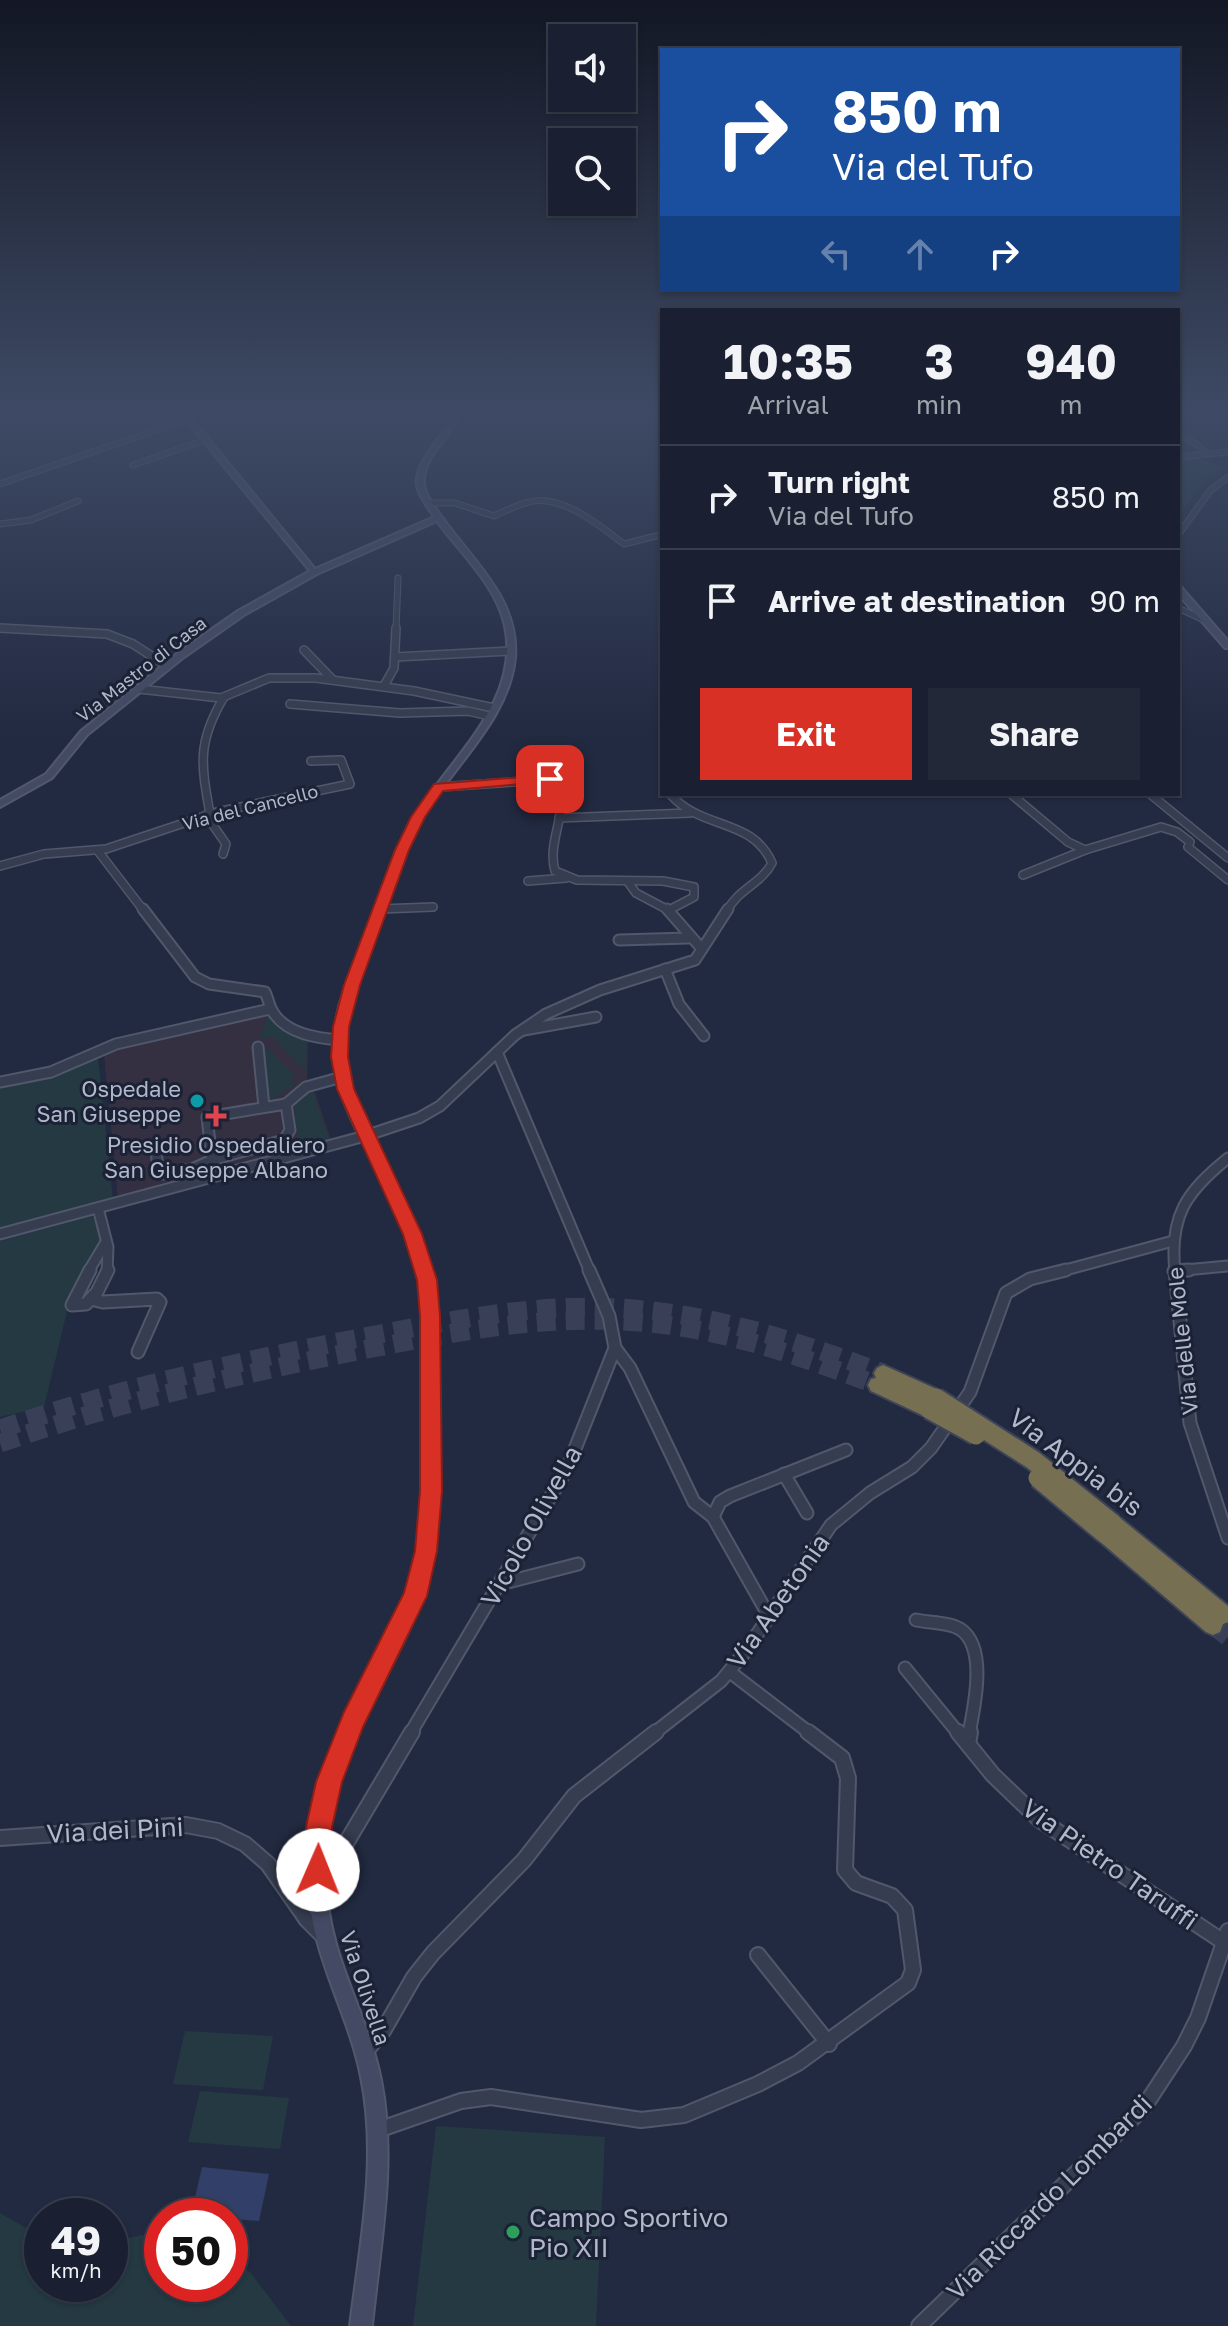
<!DOCTYPE html>
<html lang="en">
<head>
<meta charset="utf-8">
<style>
  body { margin:0; font-family:"Golos Text",sans-serif; background:#232839; color:#f1f3f6; height:100vh; display:flex; flex-direction:column; font-size:30px; white-space:nowrap }
  * { box-sizing:border-box; margin:0 }
  p { font-size:26px; color:#9fa3ab }
  .icon { flex:none; width:44px; height:44px; fill:none; stroke:currentColor; stroke-width:2; stroke-linecap:round; stroke-linejoin:round }
  .map { position:relative; flex:1; overflow:hidden }
  .details { position:absolute; left:660px; top:308px; width:520px; height:488px; display:flex; flex-direction:column; background:#1a2031; border-radius:0px; box-shadow:0 2px 6px #0004,0 0 0 2px #383e4d }
  .details>* { flex:none }
  .banner { position:absolute; left:660px; top:48px; width:520px; height:244px; border-radius:0px; box-shadow:0 2px 6px #0004,0 0 0 2px #383e4d; background:#1a4fa0; color:#fff; overflow:hidden }
  .buttons { position:absolute; left:548px; top:24px; display:grid; gap:16px }
  .buttons a { display:grid; place-items:center; width:88px; height:88px; border-radius:0px; background:#1a2031; box-shadow:0 2px 6px #0004,0 0 0 2px #383e4d; font-size:40px }
  .speed { position:absolute; left:24px; top:2198px; display:flex; gap:16px; font-size:40px; font-weight:700; text-align:center }
  .speed>* { display:grid; place-content:center; width:104px; height:104px; border-radius:50%; background:#1a2031; box-shadow:0 2px 6px #0004,0 0 0 2px #383e4d; line-height:1 }
  .speed small { font-size:20px; font-weight:400 }
  .speed .limit { border:12px solid #d22; background:#fff; color:#111 }
  .pin { position:absolute; display:grid; place-items:center; width:68px; height:68px; color:#fff; margin:-34px; border-radius:16px; box-shadow:0 4px 12px #0006 }
  .me { position:absolute; width:88px; margin:-44px; rotate:1deg; stroke-linejoin:round; filter:drop-shadow(0 0 6px #0008) }
  .turn { display:flex; align-items:center; gap:28px; height:168px; padding:0 40px; font-size:36px }
  .turn .icon { width:104px; height:104px; stroke-width:2.5 }
  .turn b { display:block; font-size:56px; line-height:68px }
  .lanes { display:flex; align-items:center; height:76px; padding:0 40px; background:#0003; justify-content:center; gap:40px; direction:ltr }
  .lanes .off { opacity:.35 }
  .eta { display:flex; justify-content:space-evenly; align-items:center; height:136px; text-align:center }
  .eta b { font-size:48px; font-weight:700; line-height:56px }
  .action { display:flex; gap:16px; margin-top:auto; padding:16px 40px }
  .action a { flex:1; height:92px; border-radius:0px; background:#d93025; color:#fff; font-size:32px; font-weight:700; line-height:92px; text-align:center }
  .action a+a { background:#232839; color:#f1f3f6 }
  ul { padding:0; list-style:none }
  li { display:flex; align-items:center; gap:24px; height:104px; padding:0 40px; border-top:2px solid #383e4d }
  li div { flex:1 }
  li b { display:block; font-size:30px }
  li em { font-style:normal }
  .map>svg:first-child { display:block }
  .medical { fill:#342f41 }
  .green { fill:#243942 }
  .water { fill:#323f68 }
  .lines { fill:none; stroke-linecap:round; stroke-linejoin:round }
  .highway-tunnel { stroke:#383f56; stroke-width:19; stroke-dasharray:19 10; stroke-linecap:butt }
  .street-far4-casing { stroke:#51586b; stroke-width:7 }
  .street-far3-casing { stroke:#51586b; stroke-width:10 }
  .street-far2-casing { stroke:#51586b; stroke-width:13 }
  .street-far1-casing { stroke:#51586b; stroke-width:15 }
  .street-casing { stroke:#51586b; stroke-width:18 }
  .secondary-casing { stroke:#51586b; stroke-width:4 }
  .highway-casing { stroke:#3e4558; stroke-width:4 }
  .street-far4 { stroke:#363d50; stroke-width:5 }
  .street-far3 { stroke:#363d50; stroke-width:7 }
  .street-far2 { stroke:#363d50; stroke-width:9 }
  .street-far1 { stroke:#363d50; stroke-width:11 }
  .street { stroke:#363d50; stroke-width:14 }
  .secondary { fill:#444a64; fill-rule:evenodd }
  .highway { fill:#776f52; fill-rule:evenodd }
  .highway-bridge-casing { stroke:#3e4558; stroke-width:23; stroke-linecap:butt }
  .highway-bridge { stroke:#776f52; stroke-width:19 }
  .route { fill:#d93025; stroke:#8d1f18; stroke-width:2 }
  .culture-dot { fill:#0f9aa8; stroke:#1b2235; stroke-width:3 }
  .health-dot { fill:#e0444e; stroke:#1b2235; stroke-width:3 }
  .leisure-dot { fill:#2e9e5b; stroke:#1b2235; stroke-width:3 }
  .labels { text-anchor:middle; dominant-baseline:central; stroke-width:6; stroke-linejoin:round; paint-order:stroke }
  .far-street-label { font-size:18px; fill:#b2b8cb; stroke:#1b2235 }
  .poi-label { font-size:22px; fill:#b2b8cb; stroke:#1b2235; text-anchor:end }
  .street-label { font-size:22px; fill:#b2b8cb; stroke:#1b2235 }
  .near-street-label { font-size:26px; fill:#b2b8cb; stroke:#1b2235 }
  .near-poi-label { font-size:26px; fill:#b2b8cb; stroke:#1b2235; text-anchor:start }
</style>
</head>
<body>
<div class="map">
<svg width="1228" height="2326" viewBox="0 0 1228 2326">
  <rect width="100%" height="100%" fill="#222a41"/>
  <path class="medical" d="M268,1014L284,1029L308,1037L307,1088L315,1093L331,1140L118,1198L104,1055L132,1043Z"/>
  <g class="green">
    <path d="M1193,456L1224,468C1203,475 1189,501 1178,520V458Z"/>
    <path d="M268,1014L284,1029L308,1037L305,1070L274,1038L260,1037Z"/>
    <path d="M268,1049L295,1076L291,1079L295,1085L270,1100L262,1051Z"/>
    <path d="M98,1057L113,1199L0,1229V1085L58,1073Z"/>
    <path d="M307,1089L314,1095L329,1139L298,1147L294,1101Z"/>
    <path d="M93,1216L102,1244L69,1303L44,1407L0,1417V1241Z"/>
    <path d="M185,2031L273,2036L263,2090L173,2084Z"/>
    <path d="M200,2091L289,2098L280,2149L188,2142Z"/>
    <path d="M436,2126L605,2137L596,2326H413Z"/>
    <path d="M0,2213L42,2237V2284H110V2243L142,2235L162,2238V2284H230V2260L250,2272L291,2326H0Z"/>
  </g>
  <path class="water" d="M202,2167L269,2174L259,2221L230,2219V2216L191,2215Z"/>
  <g class="lines">
    <g class="highway-tunnel">
      <path d="M0,1429C123,1387 248,1359 375,1335C464,1318 552,1300 644,1310C727,1318 805,1344 883,1373"/>
      <path d="M0,1443C117,1403 236,1375 357,1351C451,1333 542,1314 638,1322C721,1328 800,1356 877,1385"/>
      <path d="M1213,1625L1228,1637"/>
    </g>
    <g class="street-far4-casing">
      <g id="street-far4">
        <path d="M0,415L16,409"/>
        <path d="M1178,436L1190,440L1209,454"/>
        <path d="M1178,457L1228,452"/>
        <path d="M133,465L205,440"/>
        <path d="M0,484L188,419"/>
        <path d="M429,503H455L494,516C505,511 517,505 529,502C561,493 600,526 624,544L660,535"/>
        <path d="M0,524L31,520L78,501"/>
        <path d="M1178,535L1210,491L1228,477"/>
        <path d="M1178,608L1204,620"/>
        <path d="M0,628L30,630"/>
        <path d="M396,630L398,578"/>
      </g>
    </g>
    <g class="street-far3-casing">
      <g id="street-far3">
        <path d="M0,628L107,634L133,644L167,666"/>
        <path d="M304,650L332,679"/>
        <path d="M395,657L511,651"/>
        <path d="M384,686L394,668L396,628"/>
        <path d="M139,689L221,698L269,678H316L414,691L494,708"/>
        <path d="M290,704L400,713L468,711L489,716"/>
        <path d="M439,787L556,779C572,809 546,839 555,871L577,880L663,881L694,887V897L669,910"/>
        <path d="M670,794C702,831 752,817 772,863C761,884 738,889 727,911"/>
        <path d="M1011,794L1068,842L1085,850"/>
        <path d="M1150,794L1228,858"/>
        <path d="M210,814C201,764 197,742 224,697"/>
        <path d="M206,815L226,844L223,854"/>
        <path d="M559,818L690,813"/>
        <path d="M98,851L144,911"/>
        <path d="M0,866L44,854L106,849L217,812L350,784L341,760L311,761"/>
        <path d="M1023,875L1085,850L1161,827L1177,832L1190,842L1188,847L1228,880"/>
        <path d="M528,881L566,878"/>
        <path d="M628,882L636,893L670,911"/>
        <path d="M381,909L433,907"/>
      </g>
    </g>
    <g class="street-far2-casing">
      <g id="street-far2">
        <path d="M143,909L195,977L209,984L265,992C269,1000 269,1008 275,1015C289,1034 317,1038 339,1040"/>
        <path d="M667,909L702,949"/>
        <path d="M619,940L688,938"/>
        <path d="M665,969L679,1004L704,1036"/>
        <path d="M524,1030L596,1017"/>
        <path d="M258,1047L264,1107"/>
        <path d="M497,1052L590,1272"/>
        <path d="M0,1082L51,1072L116,1044L270,1009"/>
        <path d="M286,1104L290,1130L284,1140L212,1160L207,1117Z"/>
        <path d="M286,1104L306,1087L342,1077"/>
        <path d="M156,1150L158,1169L163,1174L192,1169L212,1160"/>
        <path d="M98,1208L108,1247L107,1272"/>
        <path d="M0,1234L365,1136L419,1118L440,1106L515,1035L546,1014L600,990L695,960L728,909"/>
        <path d="M1174,1271L1228,1266"/>
        <path d="M88,1272L106,1242"/>
        <path d="M1058,1272L1173,1241"/>
        <path d="M1175,1272C1169,1216 1186,1192 1228,1158"/>
      </g>
    </g>
    <g class="street-far1-casing">
      <g id="street-far1">
        <path d="M90,1270L72,1305L86,1304L97,1292L108,1270"/>
        <path d="M1175,1270L1190,1423L1228,1538"/>
        <path d="M1174,1271L1189,1270"/>
        <path d="M91,1299L103,1302L157,1299L160,1302L138,1352"/>
        <path d="M615,1348L630,1368L694,1502L713,1517L769,1616"/>
        <path d="M784,1474L807,1513"/>
        <path d="M713,1517L720,1502L730,1496L846,1450"/>
        <path d="M500,1584L578,1564"/>
        <path d="M916,1620C930,1623 948,1622 960,1629C988,1647 974,1707 969,1734"/>
        <path d="M905,1668L959,1734"/>
        <path d="M730,1672L811,1734"/>
        <path d="M410,1734L567,1469L615,1348L609,1316L589,1270"/>
        <path d="M653,1734L721,1681L745,1652L831,1525L870,1493L912,1467L931,1448L970,1392L1006,1293L1030,1279L1066,1270"/>
      </g>
    </g>
    <g class="street-casing">
      <g id="street">
        <path d="M958,1732L993,1775L1040,1820L1225,1943"/>
        <path d="M968,1744L970,1732"/>
        <path d="M0,1838L186,1825L218,1831L245,1844L268,1864L307,1920L322,1935"/>
        <path d="M320,1887L412,1732"/>
        <path d="M758,1955L829,2044"/>
        <path d="M365,2052L383,2031L414,1977L433,1953L524,1860L574,1796L656,1732"/>
        <path d="M378,2130L461,2101L491,2097L641,2120L684,2115L758,2084L798,2063L908,1983L913,1970L905,1910L892,1896L856,1883L845,1870L848,1778L842,1758L808,1732"/>
        <path d="M919,2326L1144,2107L1184,2046L1198,2018L1228,1931"/>
      </g>
    </g>
    <g class="secondary-casing">
      <g id="secondary">
        <path d="M177,409H184L315,569L434,517C429,509 421,499 418,489C409,464 448,433 457,409H463C454,434 424,455 424,480C423,493 434,506 441,516C471,559 520,599 515,658C509,717 459,760 429,808C405,846 393,889 377,931C364,965 347,1001 345,1039C341,1088 369,1131 390,1173C414,1219 434,1266 437,1319C438,1356 438,1394 438,1432C439,1486 440,1542 423,1595C395,1676 336,1744 327,1832C323,1868 326,1908 336,1944C349,1990 372,2033 381,2080C397,2161 380,2245 372,2326H350C360,2244 378,2159 361,2077C352,2030 329,1986 317,1940C308,1906 306,1869 309,1834C318,1745 379,1677 407,1595C426,1540 424,1481 424,1423C424,1388 425,1353 423,1317C421,1268 403,1224 382,1180C360,1135 329,1089 334,1036C337,998 355,962 369,926C381,893 391,859 408,828C442,764 522,706 505,626C496,585 461,554 437,521L317,574L244,615L184,657L87,735L52,778L0,807V800L46,774L81,731L178,653L238,611L310,571Z"/>
        <path d="M647,409H662V413Z"/>
        <path d="M1178,587H1181L1228,641V648H1225L1178,594Z"/>
      </g>
    </g>
    <g class="highway-casing">
      <g id="highway">
        <path d="M883,1365L943,1392L945,1398L943,1404L937,1406L936,1415L929,1417L922,1415L871,1391L868,1385L871,1379L876,1378L874,1373L877,1368Z"/>
        <path d="M1113,1515L1120,1518L1228,1606V1622L1223,1624L1220,1632L1213,1635L1206,1632L1097,1539L1094,1533L1106,1518Z"/>
      </g>
    </g>
    <use href="#street-far4" class="street-far4"/>
    <use href="#street-far3" class="street-far3"/>
    <use href="#street-far2" class="street-far2"/>
    <use href="#street-far1" class="street-far1"/>
    <use href="#street" class="street"/>
    <use href="#secondary" class="secondary"/>
    <use href="#highway" class="highway"/>
    <g class="highway-bridge-casing">
      <g id="highway-bridge">
        <path d="M936,1398L1033,1460L1113,1524"/>
        <path d="M929,1409L976,1435"/>
        <path d="M1038,1478L1104,1533"/>
      </g>
    </g>
    <use href="#highway-bridge" class="highway-bridge"/>
  </g>
  <linearGradient id="sky" x2="0" y2="1"><stop stop-color="#131724"/><stop offset="0.56" stop-color="#3e4a65"/><stop offset="1" stop-color="#3e4a65" stop-opacity="0"/></linearGradient>
  <rect width="1228" height="735" fill="url(#sky)"/>
  <path class="route" d="M550,775L555,776V781L443,791L425,817L409,850L360,985L349,1027L348,1057L354,1089L422,1234L437,1280L440,1316L442,1491L437,1551L427,1596L363,1727L342,1782L332,1827L331,1870L327,1879L318,1883L309,1879L305,1870L306,1827L316,1782L344,1712L404,1593L415,1551L420,1491V1316L417,1280L403,1234L337,1089L331,1057L333,1027L344,985L395,850L411,817L434,784Z"/>
  <circle class="culture-dot" cx="197" cy="1101" r="8"/>
  <path class="health-dot" d="M212 1104h8v8h8v8h-8v8h-8v-8h-8v-8h8z"/>
  <circle class="leisure-dot" cx="513" cy="2232" r="8"/>
  <g class="labels">
    <g class="far-street-label">
      <text transform="translate(141 669) rotate(-38)">Via Mastro di Casa</text>
      <text transform="translate(250 807) rotate(-14)">Via del Cancello</text>
    </g>
    <g class="poi-label">
      <text x="181" y="1088">Ospedale<tspan x="181" dy="25">San Giuseppe</tspan></text>
      <text x="216" y="1144" text-anchor="middle">Presidio Ospedaliero<tspan x="216" dy="25">San Giuseppe Albano</tspan></text>
    </g>
    <g class="street-label">
      <text transform="translate(1182 1341) rotate(-96)">Via delle Mole</text>
      <text transform="translate(366 1988) rotate(72)">Via Olivella</text>
    </g>
    <g class="near-street-label">
      <text transform="translate(1076 1462) rotate(37)">Via Appia bis</text>
      <text transform="translate(531 1526) rotate(-61)">Vicolo Olivella</text>
      <text transform="translate(778 1601) rotate(-55)">Via Abetonia</text>
      <text transform="translate(115 1830) rotate(-3)">Via dei Pini</text>
      <text transform="translate(1110 1864) rotate(35)">Via Pietro Taruffi</text>
      <text transform="translate(1049 2197) rotate(-45)">Via Riccardo Lombardi</text>
    </g>
    <g class="near-poi-label">
      <text x="529" y="2217">Campo Sportivo<tspan x="529" dy="30">Pio XII</tspan></text>
    </g>
  </g>
</svg>
<div class="buttons">
<a><svg class="icon" aria-label="sound" viewBox="0 0 24 24"><path d="M4 9h4l5-4v14l-5-4H4zM17 9q2 3 0 6"/></svg></a>
<a><svg class="icon" aria-label="search" viewBox="0 0 24 24"><circle cx="10" cy="10" r="6"/><path d="M15 15l6 6"/></svg></a>
</div>
<div class="speed"><div>49<small>km/h</small></div><div class="limit">50</div></div>
<div class="pin" style="left:550px;top:779px;background:#d93025"><svg class="icon" aria-label="arrive" viewBox="0 0 24 24"><path d="M6 21V4h12l-3 4 3 4H6"/></svg></div>
<svg class="me" style="left:318px;top:1870px" viewBox="-20 -20 40 40"><circle r="19" fill="#fff"/><path d="M0-13L10 11 0 6-10 11z" fill="#d93025"/></svg>
<div class="banner">
<div class="turn"><svg class="icon" aria-label="right" viewBox="0 0 24 24"><path d="M7 20v-9h11M14 6l5 5-5 5"/></svg><div><b>850 m</b>Via del Tufo</div></div>
<div class="lanes"><svg class="icon off" aria-label="left" viewBox="0 0 24 24"><path d="M17 20v-9H6M10 6l-5 5 5 5"/></svg><svg class="icon off" aria-label="ahead" viewBox="0 0 24 24"><path d="M12 20V5M6 11l6-6 6 6"/></svg><svg class="icon" aria-label="right" viewBox="0 0 24 24"><path d="M7 20v-9h11M14 6l5 5-5 5"/></svg></div>
</div>
<section class="details">
<div class="eta">
<div><b>10:35</b><p>Arrival</p></div>
<div><b>3</b><p>min</p></div>
<div><b>940</b><p>m</p></div>
</div>
<ul>
<li><svg class="icon" aria-label="right" viewBox="0 0 24 24"><path d="M7 20v-9h11M14 6l5 5-5 5"/></svg><div><b>Turn right</b><p>Via del Tufo</p></div><em>850 m</em></li>
<li><svg class="icon" aria-label="arrive" viewBox="0 0 24 24"><path d="M6 21V4h12l-3 4 3 4H6"/></svg><div><b>Arrive at destination</b></div><em>90 m</em></li>
</ul>
<div class="action"><a>Exit</a><a>Share</a></div>
</section>
</div>
</body>
</html>
